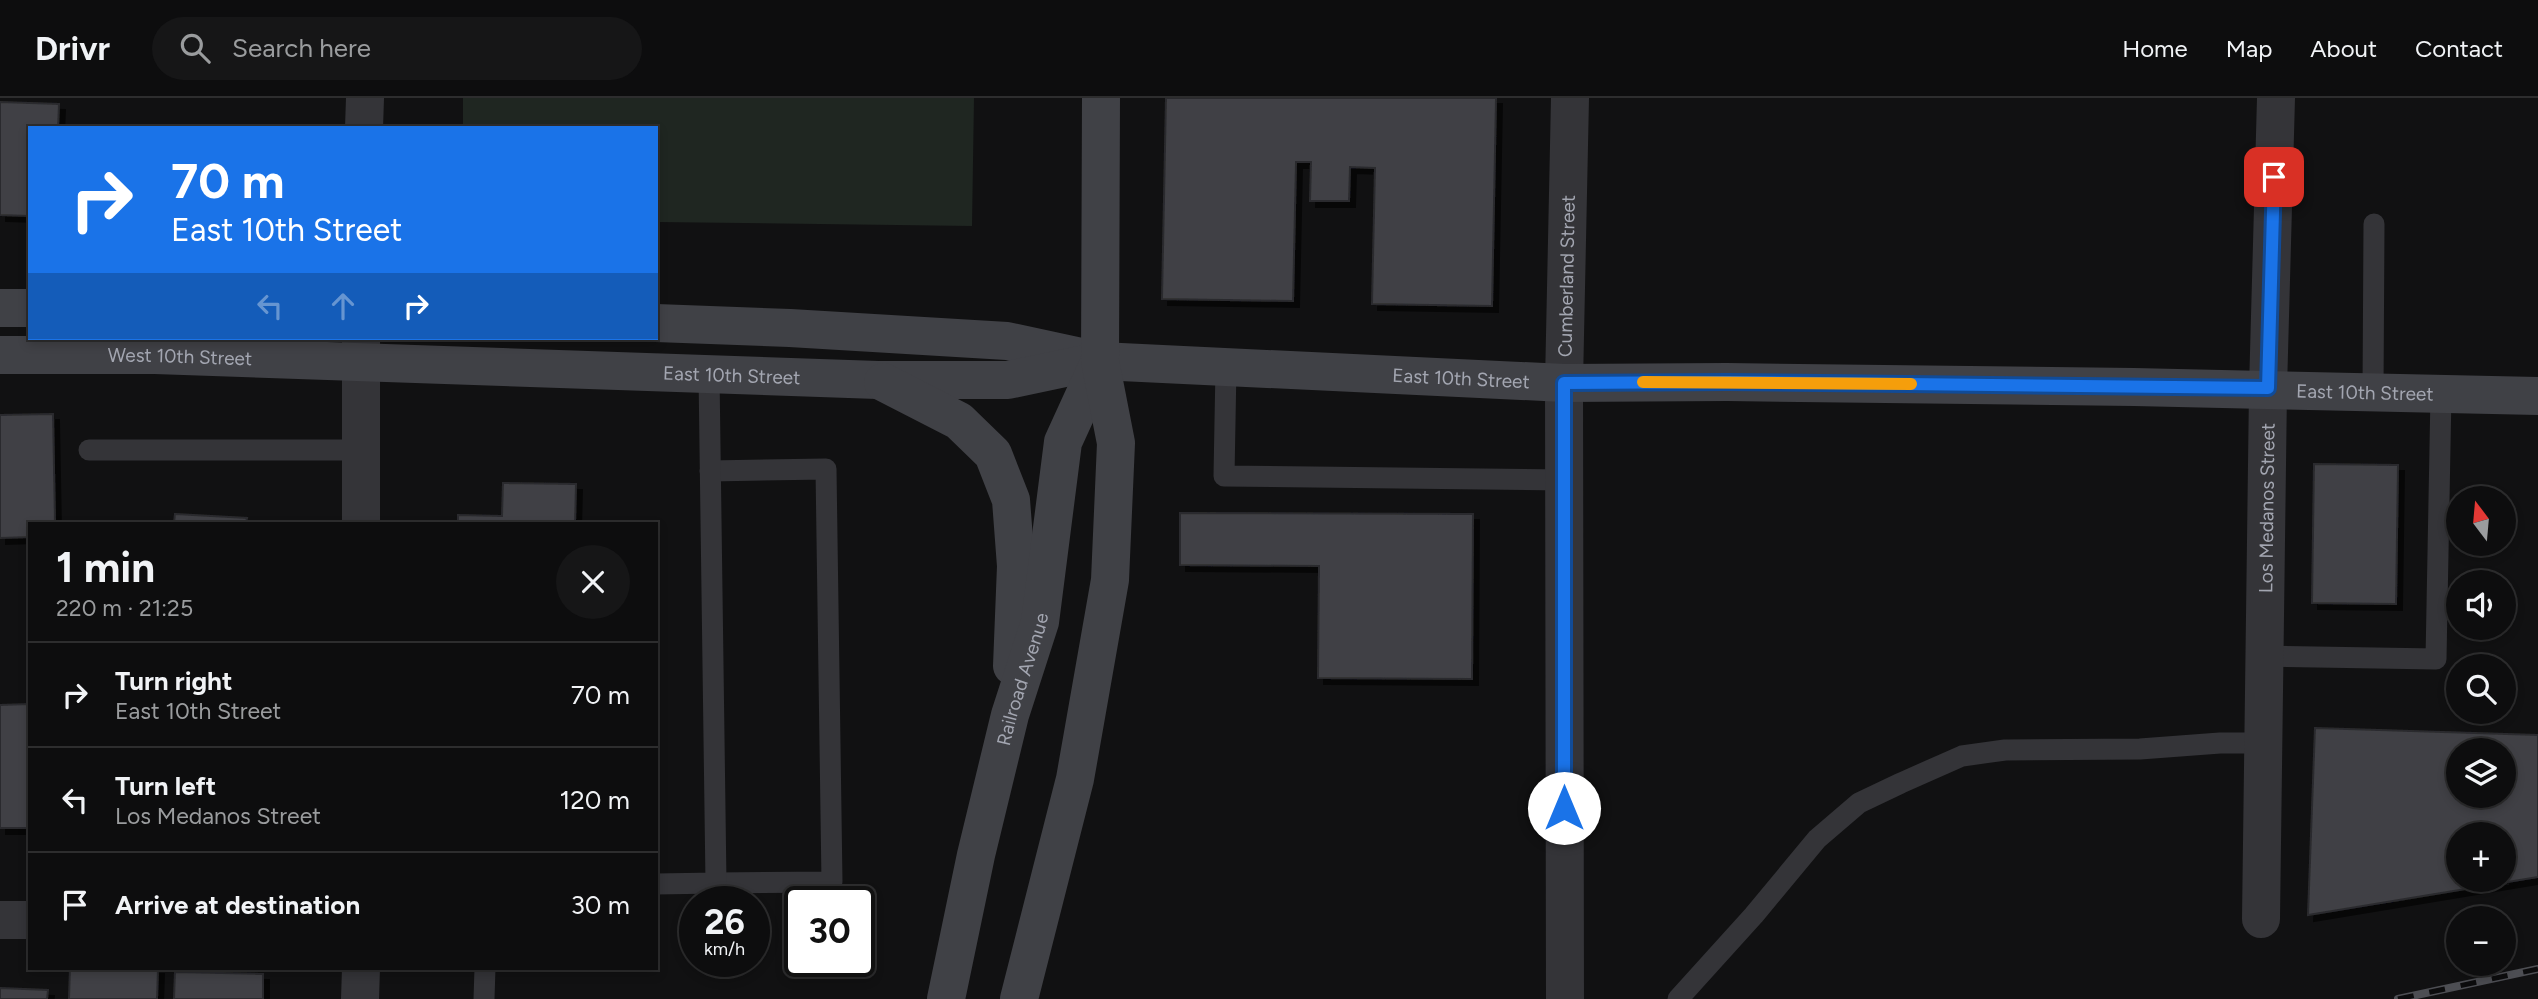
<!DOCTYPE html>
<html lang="en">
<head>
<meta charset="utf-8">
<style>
  body { margin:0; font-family:Figtree,sans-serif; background:#161617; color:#f1f3f6; height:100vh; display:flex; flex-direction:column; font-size:26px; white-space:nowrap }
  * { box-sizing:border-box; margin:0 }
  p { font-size:23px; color:#9a9c9e }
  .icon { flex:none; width:38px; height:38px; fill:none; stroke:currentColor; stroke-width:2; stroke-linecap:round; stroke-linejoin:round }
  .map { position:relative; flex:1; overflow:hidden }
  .side { position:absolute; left:28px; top:424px; width:630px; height:448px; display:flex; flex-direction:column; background:#0d0d0e; border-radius:0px; box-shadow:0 4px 10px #0003,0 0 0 2px #2d2d2e }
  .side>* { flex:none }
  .hud { position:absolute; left:28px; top:28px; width:630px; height:214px; border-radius:0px; box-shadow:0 4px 10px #0003,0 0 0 2px #2d2d2e; background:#1a73e8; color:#fff; overflow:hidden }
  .needle { width:46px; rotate:344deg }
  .buttons { position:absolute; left:2446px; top:388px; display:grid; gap:14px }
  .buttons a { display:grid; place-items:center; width:70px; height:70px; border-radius:50%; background:#0d0d0e; box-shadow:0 4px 10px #0003,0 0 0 2px #2d2d2e; font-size:35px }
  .speed { position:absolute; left:679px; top:788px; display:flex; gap:14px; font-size:35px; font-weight:700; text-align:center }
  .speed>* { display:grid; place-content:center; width:91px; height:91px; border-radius:50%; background:#0d0d0e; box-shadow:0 4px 10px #0003,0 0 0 2px #2d2d2e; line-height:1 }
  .speed small { font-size:18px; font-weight:400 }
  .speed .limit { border:4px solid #111; border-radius:10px; background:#fff; color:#111 }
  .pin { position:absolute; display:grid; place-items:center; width:60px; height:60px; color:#fff; margin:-30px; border-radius:14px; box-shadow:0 4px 10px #0006 }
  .me { position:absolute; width:77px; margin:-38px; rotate:0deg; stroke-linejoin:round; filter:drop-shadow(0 0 5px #0008) }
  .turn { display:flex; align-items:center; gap:24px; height:147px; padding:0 28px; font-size:32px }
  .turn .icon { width:91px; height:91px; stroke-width:2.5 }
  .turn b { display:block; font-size:49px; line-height:60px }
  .lanes { display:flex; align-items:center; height:66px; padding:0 28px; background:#0003; justify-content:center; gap:35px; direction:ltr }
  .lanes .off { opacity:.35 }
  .round { display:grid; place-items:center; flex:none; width:74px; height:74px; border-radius:37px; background:#161617 }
  .head { display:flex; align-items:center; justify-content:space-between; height:119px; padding:0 28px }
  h1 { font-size:42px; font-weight:700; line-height:52px }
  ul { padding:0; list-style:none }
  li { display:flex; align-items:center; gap:21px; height:105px; padding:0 28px; border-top:2px solid #2d2d2e }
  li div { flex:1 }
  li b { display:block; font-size:26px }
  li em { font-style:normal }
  header { display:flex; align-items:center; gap:42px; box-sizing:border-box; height:98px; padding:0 35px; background:#0d0d0e; border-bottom:2px solid #2d2d2e }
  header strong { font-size:33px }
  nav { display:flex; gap:38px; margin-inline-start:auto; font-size:24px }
  .search { width:490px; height:63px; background:#161617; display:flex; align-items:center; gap:18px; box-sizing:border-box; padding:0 24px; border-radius:38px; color:#9a9c9e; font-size:26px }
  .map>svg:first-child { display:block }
  .green { fill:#1f2621 }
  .building { fill:#404145; stroke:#2b2b2e; stroke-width:2; fill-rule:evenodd; filter:url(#shadow) }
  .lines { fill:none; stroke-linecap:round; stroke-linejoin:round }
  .lane { stroke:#343438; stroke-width:21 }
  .street { stroke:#343438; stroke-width:38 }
  .secondary { stroke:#404146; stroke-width:38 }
  .rail-casing { stroke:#4d4e53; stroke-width:8 }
  .rail { stroke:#0c0c0d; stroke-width:5; stroke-dasharray:16; stroke-linecap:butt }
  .route-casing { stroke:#114b97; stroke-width:18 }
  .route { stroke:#1a73e8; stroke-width:12 }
  .slow { stroke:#f59e0b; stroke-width:12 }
  .labels { text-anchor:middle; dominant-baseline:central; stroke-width:6; stroke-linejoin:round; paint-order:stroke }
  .street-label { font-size:19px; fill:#a3a6b1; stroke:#0c0c0d }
</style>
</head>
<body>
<header>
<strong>Drivr</strong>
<div class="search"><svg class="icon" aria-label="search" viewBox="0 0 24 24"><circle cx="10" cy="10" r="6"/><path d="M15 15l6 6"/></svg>Search here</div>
<nav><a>Home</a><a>Map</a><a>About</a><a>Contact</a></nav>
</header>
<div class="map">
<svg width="2538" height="901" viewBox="0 0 2538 901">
  <defs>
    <filter id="shadow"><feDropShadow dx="6" dy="6" stdDeviation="0" flood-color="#0009"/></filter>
  </defs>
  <rect width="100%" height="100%" fill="#111112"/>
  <path class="green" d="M463,0H974L972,128L656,124V30H463Z"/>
  <g class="building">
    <path d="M1166,0H1496L1492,208L1372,206L1375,70L1350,69L1349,103H1310L1311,64H1296L1293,203L1162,201Z"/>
    <path d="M0,4L59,6L58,30H30V118L0,117Z"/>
    <path d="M53,316L55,425H30V439L0,440V317Z"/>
    <path d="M2314,366L2398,367L2396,506L2312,505Z"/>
    <path d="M503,385L576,386L575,425H458V417L502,418Z"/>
    <path d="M1180,415L1473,416L1472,581L1318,580L1319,468L1180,467Z"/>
    <path d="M175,416L247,420L246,425H174Z"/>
    <path d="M30,606V730H0V607Z"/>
    <path d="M2315,630L2538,637V779L2308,817ZM2459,653H2504V698H2459ZM2459,737H2504V782H2459Z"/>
    <path d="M70,870H158L157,901H69Z"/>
    <path d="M175,874L263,876V901H174Z"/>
    <path d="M0,890L48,892L47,901H0Z"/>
  </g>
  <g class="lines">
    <g class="lane">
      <path d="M1226,269L1224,378L1564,382"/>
      <path d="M2373,294L2374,126"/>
      <path d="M89,352H361"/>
      <path d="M710,373L826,371L832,784L716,785"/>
      <path d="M2264,558L2436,561L2441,296"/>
      <path d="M656,786L716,785L709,276"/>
      <path d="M484,901L485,870"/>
      <path d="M1678,901L1754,817L1817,741L1859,705L1901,685L1962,658L2005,652L2140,651L2220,645H2263"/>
    </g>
    <g class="street">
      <path d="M364,30L365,0"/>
      <path d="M361,240V425"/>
      <path id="s1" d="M2261,821L2268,291L2276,0"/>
      <path d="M0,822H30"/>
      <path d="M360,901L361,870"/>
      <path id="s2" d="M1565,901L1564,285L1570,0"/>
    </g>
    <g class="secondary">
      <path d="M0,210H30"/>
      <path id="s3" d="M656,225L790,230L1007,243L1100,263L1564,285L1727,284L2134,289L2538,298"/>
      <path id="s4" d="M0,257H155L878,282H1008L1084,266"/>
      <path d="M883,284L959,323L993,356L1011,402L1016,468L1012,568"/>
      <path id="s5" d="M946,901L976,757L1010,617L1040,524L1063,344L1100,263"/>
      <path d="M1019,901L1075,681L1110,482L1116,345L1100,263L1101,0"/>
    </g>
    <g class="rail-casing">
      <path id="rail" d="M2398,901L2538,871"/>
    </g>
    <use href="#rail" class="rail"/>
  </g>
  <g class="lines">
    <g class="route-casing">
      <path id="route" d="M1564,710V285L1727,284L2268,290L2274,79"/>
    </g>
    <use href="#route" class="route"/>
    <path class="slow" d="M1643,284L1911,286"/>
  </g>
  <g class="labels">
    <g class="street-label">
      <text stroke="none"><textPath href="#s2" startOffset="723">Cumberland Street</textPath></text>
      <text stroke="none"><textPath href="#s4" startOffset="180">West 10th Street</textPath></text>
      <text stroke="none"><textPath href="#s4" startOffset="732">East 10th Street</textPath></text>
      <text stroke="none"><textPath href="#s3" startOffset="808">East 10th Street</textPath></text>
      <text stroke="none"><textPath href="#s3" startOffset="1712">East 10th Street</textPath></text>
      <text stroke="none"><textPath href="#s1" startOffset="411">Los Medanos Street</textPath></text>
      <text stroke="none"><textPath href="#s5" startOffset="329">Railroad Avenue</textPath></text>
    </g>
  </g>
</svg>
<div class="buttons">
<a><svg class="needle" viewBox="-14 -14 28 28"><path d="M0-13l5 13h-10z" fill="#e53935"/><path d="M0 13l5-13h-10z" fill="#9a9c9e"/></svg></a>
<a><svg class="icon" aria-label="sound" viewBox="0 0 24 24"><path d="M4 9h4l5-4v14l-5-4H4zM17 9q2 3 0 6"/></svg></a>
<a><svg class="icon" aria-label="search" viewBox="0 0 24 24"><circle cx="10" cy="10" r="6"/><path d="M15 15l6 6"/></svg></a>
<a><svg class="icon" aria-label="layers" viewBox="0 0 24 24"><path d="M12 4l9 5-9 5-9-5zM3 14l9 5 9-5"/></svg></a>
<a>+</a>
<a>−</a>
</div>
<div class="speed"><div>26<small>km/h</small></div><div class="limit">30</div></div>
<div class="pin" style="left:2274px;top:79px;background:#d93025"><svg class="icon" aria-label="arrive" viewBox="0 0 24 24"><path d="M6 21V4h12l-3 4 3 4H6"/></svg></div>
<svg class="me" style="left:1564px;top:710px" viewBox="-20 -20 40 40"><circle r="19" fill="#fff"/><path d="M0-13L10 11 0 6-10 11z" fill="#1a73e8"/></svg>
<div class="hud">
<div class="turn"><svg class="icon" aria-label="right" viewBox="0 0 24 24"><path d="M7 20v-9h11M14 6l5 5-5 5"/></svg><div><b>70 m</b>East 10th Street</div></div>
<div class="lanes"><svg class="icon off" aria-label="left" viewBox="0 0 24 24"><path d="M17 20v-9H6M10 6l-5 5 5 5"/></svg><svg class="icon off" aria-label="ahead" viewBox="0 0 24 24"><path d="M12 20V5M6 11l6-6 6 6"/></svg><svg class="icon" aria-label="right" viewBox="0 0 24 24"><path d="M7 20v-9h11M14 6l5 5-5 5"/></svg></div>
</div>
<section class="side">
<div class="head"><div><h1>1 min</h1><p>220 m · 21:25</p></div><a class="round"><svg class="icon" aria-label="close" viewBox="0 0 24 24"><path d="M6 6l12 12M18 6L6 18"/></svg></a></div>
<ul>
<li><svg class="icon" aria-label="right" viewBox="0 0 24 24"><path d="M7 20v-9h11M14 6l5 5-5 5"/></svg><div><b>Turn right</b><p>East 10th Street</p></div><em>70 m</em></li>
<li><svg class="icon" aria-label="left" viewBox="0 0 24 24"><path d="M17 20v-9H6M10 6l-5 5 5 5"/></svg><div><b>Turn left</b><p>Los Medanos Street</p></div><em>120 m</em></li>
<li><svg class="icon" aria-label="arrive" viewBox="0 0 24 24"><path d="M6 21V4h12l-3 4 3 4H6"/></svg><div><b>Arrive at destination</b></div><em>30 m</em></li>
</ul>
</section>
</div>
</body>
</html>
